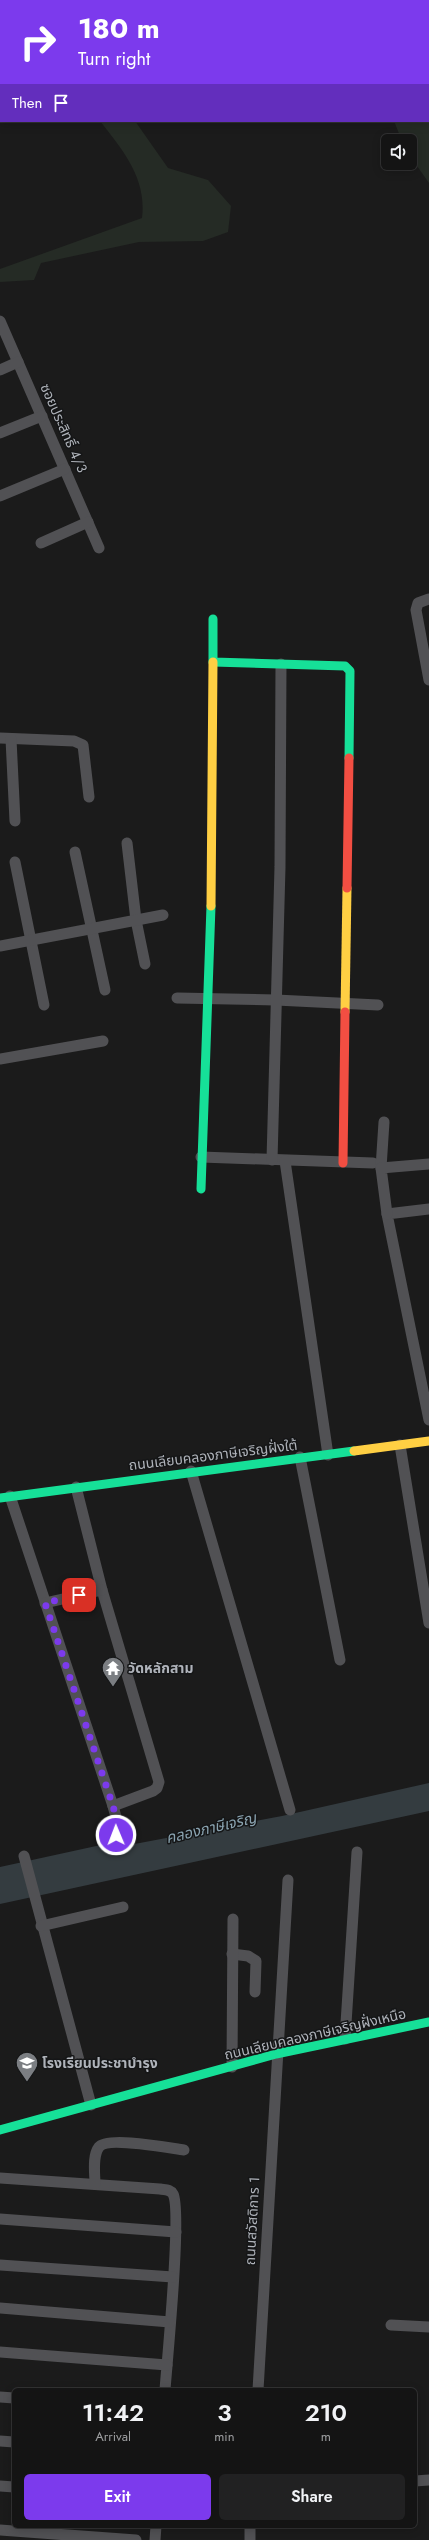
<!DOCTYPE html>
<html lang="en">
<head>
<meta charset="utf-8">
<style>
  body { margin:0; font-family:Jost,"Noto Sans Thai",sans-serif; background:#212122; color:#f1f3f6; height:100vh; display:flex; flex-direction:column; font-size:15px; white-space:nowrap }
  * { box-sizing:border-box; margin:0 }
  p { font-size:13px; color:#9d9ea0 }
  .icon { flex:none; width:22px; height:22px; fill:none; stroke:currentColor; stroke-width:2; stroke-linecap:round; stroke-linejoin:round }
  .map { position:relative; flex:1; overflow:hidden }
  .drawer { position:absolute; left:12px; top:2388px; width:405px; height:140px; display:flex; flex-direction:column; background:#141414; border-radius:6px; box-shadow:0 2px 10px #0003,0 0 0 1px #333334 }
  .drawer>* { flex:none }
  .hud { position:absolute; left:0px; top:0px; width:429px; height:122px; box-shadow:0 2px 10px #0003,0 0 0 1px #333334; background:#7c3aed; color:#fff; overflow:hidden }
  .tools { position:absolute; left:381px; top:134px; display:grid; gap:8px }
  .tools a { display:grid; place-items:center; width:36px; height:36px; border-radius:6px; background:#141414; box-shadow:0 2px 10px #0003,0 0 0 1px #333334; font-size:20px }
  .pin { position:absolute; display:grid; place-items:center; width:34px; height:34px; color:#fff; margin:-17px; border-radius:8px; box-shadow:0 2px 6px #0006 }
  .me { position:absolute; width:44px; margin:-22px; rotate:359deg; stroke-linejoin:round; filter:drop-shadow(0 0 3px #0008) }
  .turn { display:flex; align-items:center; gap:14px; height:84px; padding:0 12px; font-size:18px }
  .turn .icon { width:52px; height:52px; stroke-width:2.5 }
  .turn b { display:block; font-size:28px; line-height:34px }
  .then { display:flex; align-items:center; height:38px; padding:0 12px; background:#0003; gap:8px; font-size:15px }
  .eta { display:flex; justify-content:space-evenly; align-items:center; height:68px; text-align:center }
  .eta b { font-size:24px; font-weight:600; line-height:28px }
  .primary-button { display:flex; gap:8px; margin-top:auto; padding:8px 12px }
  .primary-button a { flex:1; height:46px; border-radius:6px; background:#7c3aed; color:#fff; font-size:16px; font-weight:600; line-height:46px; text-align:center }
  .primary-button a+a { background:#212122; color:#f1f3f6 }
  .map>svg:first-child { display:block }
  .green { fill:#252b25 }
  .water { fill:#343c40 }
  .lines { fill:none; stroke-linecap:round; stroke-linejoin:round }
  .street { stroke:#515154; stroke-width:11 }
  .fast { stroke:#16e098; stroke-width:9 }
  .slow { stroke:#ffcf43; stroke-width:9 }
  .jam { stroke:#f24e42; stroke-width:9 }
  .route { stroke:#7c3aed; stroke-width:7; stroke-dasharray:0 12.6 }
  .labels { text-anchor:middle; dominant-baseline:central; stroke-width:3; stroke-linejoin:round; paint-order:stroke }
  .street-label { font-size:14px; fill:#afb3ba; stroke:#151617 }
  .poi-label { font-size:14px; font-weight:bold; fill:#afb3ba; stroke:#151617; text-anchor:start }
  .water-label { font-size:15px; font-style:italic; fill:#8aa3b0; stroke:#151617 }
</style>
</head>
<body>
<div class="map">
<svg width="429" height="2540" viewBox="0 0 429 2540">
  <rect width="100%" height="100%" fill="#1b1b1b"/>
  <g class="green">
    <path d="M428,70L429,75V183L410,156V141H402L394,121H428Z"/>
    <path d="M100,121H135L168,168L208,180L231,206L228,232L203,241L139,242L41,263L34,280L0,282V269L142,218C147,179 123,150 100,121Z"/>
  </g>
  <path class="water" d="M429,1783V1811L0,1904V1867L110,1843L124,1846L282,1816Z"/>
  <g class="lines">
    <g class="street">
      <path d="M0,321L99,548"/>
      <path d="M0,370L18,362"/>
      <path d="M0,433L42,416"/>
      <path d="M0,496L65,469"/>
      <path d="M41,543L88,522"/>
      <path d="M429,599L418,603L416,610L429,680"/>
      <path d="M0,738L74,741L83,745L89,797"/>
      <path d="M11,739L15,821"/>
      <path d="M127,843L136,920L145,964"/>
      <path d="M75,852L105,990"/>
      <path d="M15,862L44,1005"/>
      <path d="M0,946L163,915"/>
      <path d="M177,998L276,1000L378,1005"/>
      <path d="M0,1059L103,1041"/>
      <path d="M201,1157L373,1163"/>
      <path d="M272,1160L280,867L281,664"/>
      <path d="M285,1161L328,1455"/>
      <path d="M381,1168L384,1122"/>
      <path d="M429,1209L387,1214L429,1420"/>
      <path d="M387,1214L381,1168L429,1164"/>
      <path d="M400,1445L429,1623"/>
      <path d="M300,1457L340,1660"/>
      <path d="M191,1471L290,1810"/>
      <path d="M76,1487L102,1590L159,1782L157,1788L153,1791L113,1806"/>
      <path d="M10,1496L113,1806L119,1828L116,1835L112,1836"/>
      <path d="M45,1603L102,1590"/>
      <path d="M24,1856L91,2105"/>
      <path d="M41,1926L123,1907"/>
      <path d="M232,1954L248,1956L256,1961L255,1992"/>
      <path d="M345,2039L357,1852"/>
      <path d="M232,2067L233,1919"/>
      <path d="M0,2178L160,2189C165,2190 170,2189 173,2194C182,2210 167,2362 165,2390"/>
      <path d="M95,2184C95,2174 92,2156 99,2147C107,2136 169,2148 184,2150"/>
      <path d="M0,2219L176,2232"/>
      <path d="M0,2265L173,2277"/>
      <path d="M0,2308L170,2322"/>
      <path d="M391,2325L429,2327"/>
      <path d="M0,2352L167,2365"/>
      <path d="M258,2390L288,1880"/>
      <path d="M0,2397L14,2398"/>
      <path d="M0,2441L14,2442"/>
      <path d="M415,2481L429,2480"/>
      <path d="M0,2486L14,2487"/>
      <path d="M0,2530L136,2540"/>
      <path d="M155,2540L156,2526"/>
      <path d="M250,2540V2526"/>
    </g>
    <g class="fast">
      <path d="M213,619V662L345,666L350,671L349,758"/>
      <path d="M201,1189L211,906"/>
      <path d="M0,1498L354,1451"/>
      <path d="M0,2130L276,2054L429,2022"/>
    </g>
    <g class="slow">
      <path d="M211,906L213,662"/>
      <path d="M345,1012L347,888"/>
      <path d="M354,1451L429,1441"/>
    </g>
    <g class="jam">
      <path d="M347,888L349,758"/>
      <path d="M343,1163L345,1012"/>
    </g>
  </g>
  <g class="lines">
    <path class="route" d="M79,1595L45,1603L113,1806L119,1828L116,1835"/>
  </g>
  <defs>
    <g id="temple-pin" transform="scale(1.15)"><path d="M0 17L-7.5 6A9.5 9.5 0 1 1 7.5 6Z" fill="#7b7e82" stroke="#151617"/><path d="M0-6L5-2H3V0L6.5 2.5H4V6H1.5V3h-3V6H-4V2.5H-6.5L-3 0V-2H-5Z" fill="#fff"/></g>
    <g id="school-pin" transform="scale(1.15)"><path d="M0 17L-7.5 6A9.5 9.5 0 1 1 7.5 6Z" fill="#7b7e82" stroke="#151617"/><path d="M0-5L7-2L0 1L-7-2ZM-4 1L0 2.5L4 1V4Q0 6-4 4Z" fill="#fff"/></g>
  </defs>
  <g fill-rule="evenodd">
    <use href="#temple-pin" x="113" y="1668"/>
    <use href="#school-pin" x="27" y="2063"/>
  </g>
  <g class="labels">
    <g class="street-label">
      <text transform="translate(64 428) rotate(66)">ซอยประสิทธิ์ 4/3</text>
      <text transform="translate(213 1455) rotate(-7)">ถนนเลียบคลองภาษีเจริญฝั่งใต้</text>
      <text transform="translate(315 2034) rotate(-13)">ถนนเลียบคลองภาษีเจริญฝั่งเหนือ</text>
      <text transform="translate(252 2221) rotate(-87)">ถนนสวัสดิการ 1</text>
    </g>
    <g class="poi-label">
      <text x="128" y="1668">วัดหลักสาม</text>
      <text x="42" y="2063">โรงเรียนประชาบำรุง</text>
    </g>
    <g class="water-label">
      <text transform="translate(211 1828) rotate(-13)">คลองภาษีเจริญ</text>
    </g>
  </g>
</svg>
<div class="tools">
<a><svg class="icon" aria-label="sound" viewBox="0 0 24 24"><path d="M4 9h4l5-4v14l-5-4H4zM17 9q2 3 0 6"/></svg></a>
</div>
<div class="pin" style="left:79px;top:1595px;background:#d93025"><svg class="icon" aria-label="arrive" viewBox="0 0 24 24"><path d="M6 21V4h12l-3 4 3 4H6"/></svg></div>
<svg class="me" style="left:116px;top:1835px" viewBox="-20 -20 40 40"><circle r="17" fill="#7c3aed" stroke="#fff" stroke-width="3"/><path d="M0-11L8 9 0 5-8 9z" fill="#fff"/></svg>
<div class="hud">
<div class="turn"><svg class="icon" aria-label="right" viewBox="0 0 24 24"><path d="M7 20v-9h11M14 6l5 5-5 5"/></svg><div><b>180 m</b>Turn right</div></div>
<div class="then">Then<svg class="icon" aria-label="arrive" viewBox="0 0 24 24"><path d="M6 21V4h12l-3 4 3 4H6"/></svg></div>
</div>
<section class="drawer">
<div class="eta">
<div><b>11:42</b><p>Arrival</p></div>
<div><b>3</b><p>min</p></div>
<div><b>210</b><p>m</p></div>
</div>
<div class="primary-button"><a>Exit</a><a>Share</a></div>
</section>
</div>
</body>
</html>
